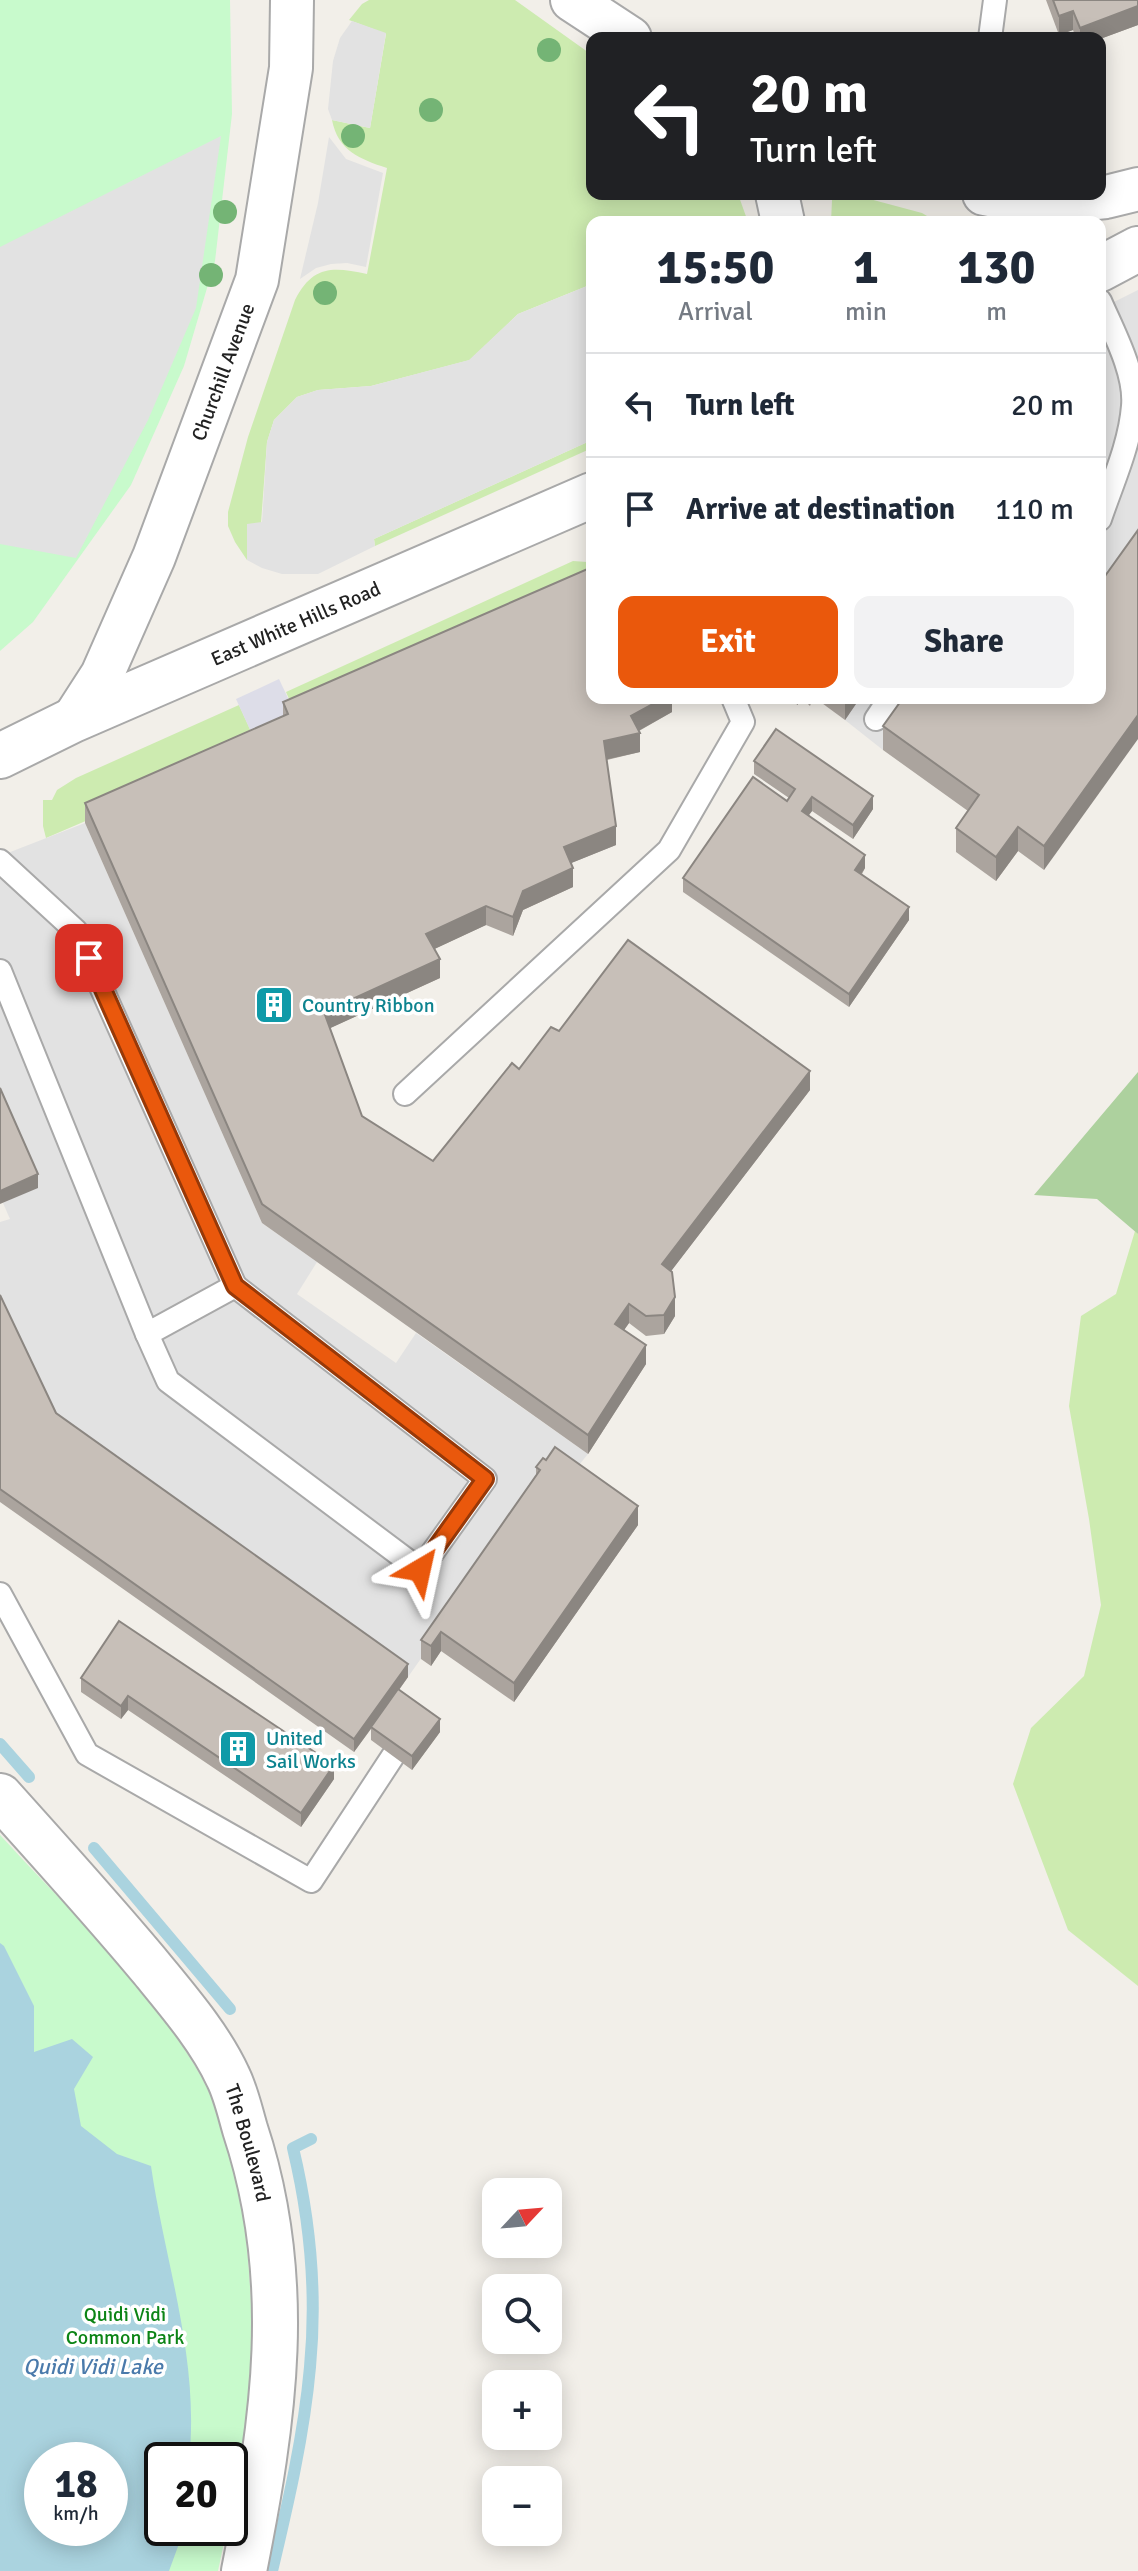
<!DOCTYPE html>
<html lang="en">
<head>
<meta charset="utf-8">
<style>
  body { margin:0; font-family:Signika,sans-serif; background:#f2f2f3; color:#1f2937; height:100vh; display:flex; flex-direction:column; font-size:30px; white-space:nowrap }
  * { box-sizing:border-box; margin:0 }
  p { font-size:26px; color:#747a83 }
  .icon { flex:none; width:44px; height:44px; fill:none; stroke:currentColor; stroke-width:2; stroke-linecap:round; stroke-linejoin:round }
  .map { position:relative; flex:1; overflow:hidden }
  .drawer { position:absolute; left:586px; top:216px; width:520px; height:488px; display:flex; flex-direction:column; background:#fff; border-radius:16px; box-shadow:0 4px 20px #0003 }
  .drawer>* { flex:none }
  .guide { position:absolute; left:586px; top:32px; width:520px; height:168px; border-radius:16px; box-shadow:0 4px 20px #0003; background:#202124; color:#fff; overflow:hidden }
  .needle { width:52px; rotate:64deg }
  .controls { position:absolute; left:482px; top:2178px; display:grid; gap:16px }
  .controls a { display:grid; place-items:center; width:80px; height:80px; border-radius:16px; background:#fff; box-shadow:0 4px 20px #0003; font-size:40px }
  .speed { position:absolute; left:24px; top:2442px; display:flex; gap:16px; font-size:40px; font-weight:700; text-align:center }
  .speed>* { display:grid; place-content:center; width:104px; height:104px; border-radius:50%; background:#fff; box-shadow:0 4px 20px #0003; line-height:1 }
  .speed small { font-size:20px; font-weight:400 }
  .speed .limit { border:4px solid #111; border-radius:12px; background:#fff; color:#111 }
  .pin { position:absolute; display:grid; place-items:center; width:68px; height:68px; color:#fff; margin:-34px; border-radius:16px; box-shadow:0 4px 12px #0006 }
  .me { position:absolute; width:88px; margin:-44px; rotate:36deg; stroke-linejoin:round; filter:drop-shadow(0 0 6px #0008) }
  .turn { display:flex; align-items:center; gap:28px; height:168px; padding:0 32px; font-size:36px }
  .turn .icon { width:104px; height:104px; stroke-width:2.5 }
  .turn b { display:block; font-size:56px; line-height:68px }
  .eta { display:flex; justify-content:space-evenly; align-items:center; height:136px; text-align:center }
  .eta b { font-size:48px; font-weight:700; line-height:56px }
  .button { display:flex; gap:16px; margin-top:auto; padding:16px 32px }
  .button a { flex:1; height:92px; border-radius:16px; background:#ea580c; color:#fff; font-size:32px; font-weight:700; line-height:92px; text-align:center }
  .button a+a { background:#f2f2f3; color:#1f2937 }
  ul { padding:0; list-style:none }
  li { display:flex; align-items:center; gap:24px; height:104px; padding:0 32px; border-top:2px solid #e0e1e3 }
  li div { flex:1 }
  li b { display:block; font-size:30px }
  li em { font-style:normal }
  .map>svg:first-child { display:block }
  .grass { fill:#cdebb0 }
  .forest { fill:#add19e }
  .park { fill:#c8facc; fill-rule:evenodd }
  .parking { fill:#e2e2e2 }
  .plaza { fill:#dddde8 }
  .water { fill:#aad3df; fill-rule:evenodd }
  .lines { fill:none; stroke-linecap:round; stroke-linejoin:round }
  .stream { stroke:#aad3df; stroke-width:12 }
  .service-casing { stroke:#a9a9a9; stroke-width:26 }
  .minor-casing { stroke:#a9a9a9; stroke-width:46 }
  .tertiary-casing { stroke:#a9a9a9; stroke-width:48 }
  .service { stroke:#fff; stroke-width:22 }
  .minor { stroke:#fff; stroke-width:42 }
  .tertiary { stroke:#fff; stroke-width:44 }
  .tree { fill:#74b475 }
  .wall { fill:#aba49e }
  .shaded-wall { fill:#8b8681 }
  .building { fill:#c7bfb8; stroke:#8b8681; stroke-width:2 }
  .route-casing { stroke:#983908; stroke-width:20 }
  .route { stroke:#ea580c; stroke-width:14 }
  .labels { text-anchor:middle; dominant-baseline:central; stroke-width:7; stroke-linejoin:round; paint-order:stroke }
  .street-label { font-size:20px; fill:#222; stroke:#fff }
  .culture-label { font-size:20px; fill:#0d838f; stroke:#fff; text-anchor:start }
  .park-label { font-size:20px; fill:#0c8416; stroke:#fff }
  .water-label { font-size:22px; font-style:italic; fill:#4a7aab; stroke:#fff }
</style>
</head>
<body>
<div class="map">
<svg width="1138" height="2571" viewBox="0 0 1138 2571">
  <rect width="100%" height="100%" fill="#f2efe9"/>
  <g class="grass">
    <path d="M369,0H515L592,55V194H738L748,222H592V284L518,314L470,360L371,386L318,390L297,397L274,420L267,442L261,523L247,525V560L235,542L228,526V512L248,437L295,300C313,265 333,267 367,274L387,168C360,159 338,151 332,120L370,128L386,34L349,20L362,4Z"/>
    <path d="M839,194H851L922,213L937,222H831L832,200Z"/>
    <path d="M592,440V448L375,546L374,539Z"/>
    <path d="M573,561L587,562L592,566V586L296,715L286,692Z"/>
    <path d="M239,705L258,747L46,838L43,826V800H52L57,790L76,778Z"/>
    <path d="M1135,1231L1138,1234V1986L1068,1930L1013,1784L1031,1728L1084,1676L1101,1605L1089,1519L1069,1406L1081,1316L1116,1294Z"/>
  </g>
  <path class="forest" d="M1138,1072V1234L1097,1199L1034,1195Z"/>
  <g class="park">
    <path d="M0,0H230L232,114L215,261L184,366L131,485L33,622L0,651Z"/>
    <path d="M0,1835C68,1909 143,1980 195,2066C250,2155 257,2313 249,2415C246,2449 237,2484 230,2517V2460H162V2528H227L218,2571H0ZM42,2460H110V2528H42Z"/>
  </g>
  <g class="parking">
    <path d="M352,21L386,33L370,128L332,120L328,109L333,61L340,38Z"/>
    <path d="M221,136L196,308L148,420L76,558L0,544V247Z"/>
    <path d="M329,137L346,159L383,173L366,267L347,263L331,264L316,268L300,279L318,203Z"/>
    <path d="M592,284V440L374,539L375,546L318,574H282L262,568L247,560V524L262,522L267,442L274,420L297,397L318,390L371,386L469,360L518,314Z"/>
    <path d="M1138,290V554L1100,607V309Z"/>
    <path d="M859,698H920L883,750L845,720Z"/>
    <path d="M85,823L262,1223L317,1262L297,1294L396,1363L416,1333L588,1454L570,1476L540,1489L408,1677L56,1426L0,1309V1222L10,1219L3,1203L37,1187L0,1102V856Z"/>
  </g>
  <path class="plaza" d="M279,679L296,715L258,747L236,699Z"/>
  <path class="water" d="M0,1943L4,1946L34,2006V2052L72,2039L93,2057L74,2089L81,2126L117,2154L151,2166C165,2263 200,2360 189,2460H162V2528H182L180,2541L169,2571H0ZM42,2460H110V2528H42Z"/>
  <g class="lines">
    <g class="stream">
      <path d="M0,1744L29,1777"/>
      <path d="M94,1848L230,2009"/>
      <path d="M272,2571C288,2504 304,2435 310,2367C317,2294 310,2219 293,2148L311,2139"/>
    </g>
    <g class="service-casing">
      <g id="service">
        <path d="M990,38L995,0"/>
        <path d="M1100,301C1113,331 1136,373 1133,406C1130,445 1112,483 1100,519"/>
        <path d="M876,719L890,698"/>
        <path d="M0,861L76,931L235,1286L147,1334L0,971"/>
        <path d="M405,1094L669,850L743,722L733,698"/>
        <path d="M147,1334L168,1381L420,1570L485,1479L235,1286"/>
        <path d="M0,1594L87,1754L311,1881L393,1756"/>
      </g>
    </g>
    <g class="minor-casing">
      <g id="minor">
        <path d="M572,0L630,38"/>
        <path d="M777,194L783,222"/>
        <path d="M984,194L1036,204L1106,197L1138,189"/>
        <path id="s1" d="M73,720L102,675L154,557L257,280L291,68L292,0"/>
      </g>
    </g>
    <g class="tertiary-casing">
      <g id="tertiary">
        <path d="M1100,269L1138,249"/>
        <path id="s2" d="M0,756L73,720L592,495"/>
        <path id="s3" d="M0,1796C51,1853 103,1910 152,1969C179,2002 210,2038 228,2077C236,2093 240,2112 245,2129C295,2280 274,2420 244,2571"/>
      </g>
    </g>
    <use href="#service" class="service"/>
    <use href="#minor" class="minor"/>
    <use href="#tertiary" class="tertiary"/>
  </g>
  <g class="tree">
    <circle cx="549" cy="50" r="12"/>
    <circle cx="431" cy="110" r="12"/>
    <circle cx="353" cy="136" r="12"/>
    <circle cx="225" cy="212" r="12"/>
    <circle cx="211" cy="275" r="12"/>
    <circle cx="325" cy="293" r="12"/>
  </g>
  <g class="wall">
    <path d="M1046,0H1138V25L1100,39V38H1076L1073,30L1059,35Z"/>
    <path d="M672,698V712L639,731L640,752L607,760L616,845L571,863L573,887L523,910L513,936L486,925L434,949L440,978L330,1028L362,1116L433,1161L519,1069L559,1031L810,1090L671,1271L675,1316L664,1334L646,1336L629,1323L624,1330L646,1364L588,1454L262,1223L85,823V803L283,716V702Z"/>
    <path d="M794,698H813L810,706L803,699L797,705Z"/>
    <path d="M815,698H860L845,720Z"/>
    <path d="M1100,698L1044,870L1018,851L996,881L956,852V828L968,811L883,750V726Z"/>
    <path d="M754,761L873,809L853,839L812,811L809,815L865,868L862,874L909,920L849,1007L683,892V878L789,798L754,774Z"/>
    <path d="M0,1295L56,1413L408,1677L399,1690L440,1732L412,1770L371,1740V1729L354,1752L0,1502Z"/>
    <path d="M536,1467L638,1525L514,1702L441,1651L431,1666L421,1659V1640L536,1475Z"/>
    <path d="M81,1678L334,1779L301,1827L128,1710L121,1719L81,1692Z"/>
  </g>
  <g class="shaded-wall">
    <path d="M1138,6V25L1100,39V38H1080V28Z"/>
    <path d="M1073,11V30L1059,35V16Z"/>
    <path d="M664,698H672V712L631,735V716Z"/>
    <path d="M797,698H803L797,705Z"/>
    <path d="M845,698H860L845,720Z"/>
    <path d="M1138,715V739L1044,870V846Z"/>
    <path d="M640,733V752L604,760V741Z"/>
    <path d="M873,796V809L853,839V825Z"/>
    <path d="M812,797V811L802,824V811Z"/>
    <path d="M616,826V845L564,866V847Z"/>
    <path d="M1018,827V851L996,881V857Z"/>
    <path d="M865,855V868L855,883V870Z"/>
    <path d="M573,868V887L523,910L513,936V917L523,891Z"/>
    <path d="M486,906V925L426,953V934Z"/>
    <path d="M909,907V920L849,1007V994Z"/>
    <path d="M440,959V978L324,1031V1012Z"/>
    <path d="M810,1071V1090L662,1283V1264Z"/>
    <path d="M38,1174V1188L0,1204V1191Z"/>
    <path d="M675,1297V1316L664,1334V1315Z"/>
    <path d="M629,1304V1323L615,1343V1324Z"/>
    <path d="M646,1345V1364L588,1454V1435Z"/>
    <path d="M638,1506V1525L514,1702V1683Z"/>
    <path d="M441,1632V1651L431,1666V1646Z"/>
    <path d="M408,1664V1677L354,1752V1739Z"/>
    <path d="M128,1696V1710L121,1719V1706Z"/>
    <path d="M440,1719V1732L412,1770V1756Z"/>
    <path d="M334,1765V1779L301,1827V1813Z"/>
  </g>
  <g class="building">
    <path d="M1053,0H1138V6L1080,28L1073,11L1059,16Z"/>
    <path d="M1138,530V715L1044,846L1018,827L996,857L956,828L979,795L883,726L903,698H1100V583Z"/>
    <path d="M592,567V698H664L631,716L640,733L604,741L616,826L564,847L573,868L523,891L513,917L486,906L426,934L440,959L324,1012L362,1116L433,1161L512,1063L519,1069L551,1027L559,1031L628,940L810,1071L662,1264L672,1272L675,1297L664,1315L646,1316L629,1304L615,1324L646,1345L588,1435L262,1204L85,803L288,714L283,702Z"/>
    <path d="M776,729L873,796L853,825L812,797L802,811L865,855L855,870L909,907L849,994L683,878L753,777L787,801L795,789L754,761Z"/>
    <path d="M0,1088L38,1174L0,1191Z"/>
    <path d="M0,1295L56,1413L408,1664L354,1739L0,1489Z"/>
    <path d="M555,1447L638,1506L514,1683L441,1632L431,1646L421,1640L540,1470L536,1467L543,1458L546,1460Z"/>
    <path d="M119,1621L334,1765L301,1813L128,1696L121,1706L81,1678Z"/>
    <path d="M398,1689L440,1719L412,1756L371,1727Z"/>
  </g>
  <g class="lines">
    <g class="route-casing">
      <path id="route" d="M89,958L235,1286L485,1479L420,1570"/>
    </g>
    <use href="#route" class="route"/>
  </g>
  <defs>
    <g id="building-square" transform="scale(2)"><rect x="-9" y="-9" width="18" height="18" rx="4" fill="#0f9aa8" stroke="#fff"/><path d="M-4-6H4V6H1V3H-1V6H-4ZM-2.5-4.3h1.7v1.8h-1.7ZM.8-4.3h1.7v1.8H.8ZM-2.5-1h1.7V.8h-1.7ZM.8-1h1.7V.8H.8Z" fill="#fff"/></g>
  </defs>
  <g fill-rule="evenodd">
    <use href="#building-square" x="274" y="1005"/>
    <use href="#building-square" x="238" y="1749"/>
  </g>
  <g class="labels">
    <g class="street-label">
      <text stroke="none"><textPath href="#s1" startOffset="380">Churchill Avenue</textPath></text>
      <text stroke="none"><textPath href="#s2" startOffset="324">East White Hills Road</textPath></text>
      <text stroke="none"><textPath href="#s3" startOffset="432">The Boulevard</textPath></text>
    </g>
    <g class="culture-label">
      <text x="302" y="1005">Country Ribbon</text>
      <text x="266" y="1738">United<tspan x="266" dy="23">Sail Works</tspan></text>
    </g>
    <g class="park-label">
      <text x="125" y="2314">Quidi Vidi<tspan x="125" dy="23">Common Park</tspan></text>
    </g>
    <g class="water-label">
      <text x="93" y="2366">Quidi Vidi Lake</text>
    </g>
  </g>
</svg>
<div class="controls">
<a><svg class="needle" viewBox="-14 -14 28 28"><path d="M0-13l5 13h-10z" fill="#e53935"/><path d="M0 13l5-13h-10z" fill="#747a83"/></svg></a>
<a><svg class="icon" aria-label="search" viewBox="0 0 24 24"><circle cx="10" cy="10" r="6"/><path d="M15 15l6 6"/></svg></a>
<a>+</a>
<a>−</a>
</div>
<div class="speed"><div>18<small>km/h</small></div><div class="limit">20</div></div>
<div class="pin" style="left:89px;top:958px;background:#d93025"><svg class="icon" aria-label="arrive" viewBox="0 0 24 24"><path d="M6 21V4h12l-3 4 3 4H6"/></svg></div>
<svg class="me" style="left:420px;top:1570px" viewBox="-20 -20 40 40"><path d="M0-17L14 15 0 8-14 15z" fill="#ea580c" stroke="#fff" stroke-width="4"/></svg>
<div class="guide">
<div class="turn"><svg class="icon" aria-label="left" viewBox="0 0 24 24"><path d="M17 20v-9H6M10 6l-5 5 5 5"/></svg><div><b>20 m</b>Turn left</div></div>
</div>
<section class="drawer">
<div class="eta">
<div><b>15:50</b><p>Arrival</p></div>
<div><b>1</b><p>min</p></div>
<div><b>130</b><p>m</p></div>
</div>
<ul>
<li><svg class="icon" aria-label="left" viewBox="0 0 24 24"><path d="M17 20v-9H6M10 6l-5 5 5 5"/></svg><div><b>Turn left</b></div><em>20 m</em></li>
<li><svg class="icon" aria-label="arrive" viewBox="0 0 24 24"><path d="M6 21V4h12l-3 4 3 4H6"/></svg><div><b>Arrive at destination</b></div><em>110 m</em></li>
</ul>
<div class="button"><a>Exit</a><a>Share</a></div>
</section>
</div>
</body>
</html>
